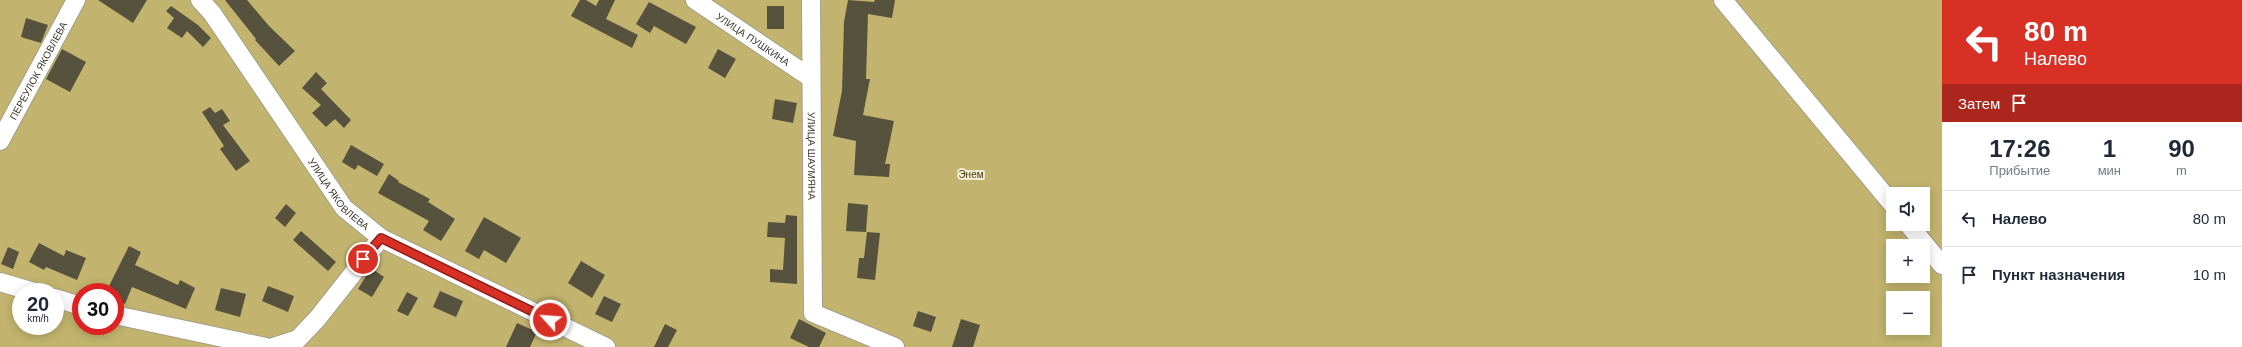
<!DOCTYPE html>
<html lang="ru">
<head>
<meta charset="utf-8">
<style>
  body { margin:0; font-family:Arial,sans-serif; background:#f2f2f3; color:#1f2937; height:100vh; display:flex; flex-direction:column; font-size:15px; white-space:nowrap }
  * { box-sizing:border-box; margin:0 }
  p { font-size:13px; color:#747a83 }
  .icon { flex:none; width:22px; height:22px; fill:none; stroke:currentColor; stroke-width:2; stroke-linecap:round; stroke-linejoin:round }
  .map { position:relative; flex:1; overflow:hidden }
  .details { display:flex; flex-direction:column; background:#fff; width:300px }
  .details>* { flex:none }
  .banner { background:#d93025; color:#fff; overflow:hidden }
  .buttons { position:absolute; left:1886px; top:187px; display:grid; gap:8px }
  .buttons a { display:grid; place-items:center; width:44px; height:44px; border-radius:0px; background:#fff; box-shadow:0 2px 10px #0003; font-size:20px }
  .speed { position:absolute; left:12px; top:283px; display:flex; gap:8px; font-size:20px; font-weight:700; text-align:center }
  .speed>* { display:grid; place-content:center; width:52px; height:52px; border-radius:50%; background:#fff; box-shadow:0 2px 10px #0003; line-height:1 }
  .speed small { font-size:10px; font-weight:400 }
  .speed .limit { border:6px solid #d22; background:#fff; color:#111 }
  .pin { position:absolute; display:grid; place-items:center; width:34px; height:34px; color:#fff; margin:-17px; border:2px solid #fff; border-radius:50%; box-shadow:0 1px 4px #0007 }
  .me { position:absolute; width:44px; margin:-22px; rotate:296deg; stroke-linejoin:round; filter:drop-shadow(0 0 3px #0008) }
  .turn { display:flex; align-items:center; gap:14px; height:84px; padding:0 16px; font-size:18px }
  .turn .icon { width:52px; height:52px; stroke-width:2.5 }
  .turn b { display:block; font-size:28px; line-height:34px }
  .then { display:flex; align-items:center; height:38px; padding:0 16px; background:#0003; gap:8px; font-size:15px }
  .eta { display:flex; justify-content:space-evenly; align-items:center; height:68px; text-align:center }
  .eta b { font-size:24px; font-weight:700; line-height:28px }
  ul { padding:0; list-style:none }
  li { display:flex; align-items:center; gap:12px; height:56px; padding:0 16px; border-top:1px solid #e0e1e3 }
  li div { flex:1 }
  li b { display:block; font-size:15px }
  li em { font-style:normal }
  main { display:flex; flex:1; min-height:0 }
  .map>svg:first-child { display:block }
  .green { fill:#c2b46e; fill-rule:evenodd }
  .building { fill:#56523d }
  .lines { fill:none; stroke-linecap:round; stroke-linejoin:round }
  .minor-casing { stroke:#a49f88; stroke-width:20 }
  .minor { stroke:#fff; stroke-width:18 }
  .route-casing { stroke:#8d1f18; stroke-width:10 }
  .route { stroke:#d93025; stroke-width:7 }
  .labels { text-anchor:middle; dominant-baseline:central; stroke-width:4; stroke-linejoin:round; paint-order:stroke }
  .street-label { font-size:10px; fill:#39372d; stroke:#f3eed6 }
  .park-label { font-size:10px; fill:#41390b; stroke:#f3eed6 }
</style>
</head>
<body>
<main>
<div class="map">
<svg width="1942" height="347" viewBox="0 0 1942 347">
  <rect width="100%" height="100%" fill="#e6e1c9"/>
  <path class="green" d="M0,0H1942V347H0ZM1893,194H1923V224H1893ZM1893,246H1923V276H1893ZM21,292H55V326H21ZM81,292H115V326H81ZM1893,298H1923V328H1893Z"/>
  <g class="building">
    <path d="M98,0H147L133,23Z"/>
    <path d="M225,0H247L269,26L295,51L279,66L255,40L256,39Z"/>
    <path d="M580,0H586L596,6L599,0H615L606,19L638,35L632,48L571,16Z"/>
    <path d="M848,0L874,2L875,0H895L892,18L868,14L866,79H870L863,115L894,121L885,164H890L889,177L854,175L856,141L833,136L842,91L844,22Z"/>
    <path d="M649,2L696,27L686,44L654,26L650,33L636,24Z"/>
    <path d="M171,6L198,25L211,38L203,47L187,31L182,38L167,28L174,18L166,11Z"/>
    <rect x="767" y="6" width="17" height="23"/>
    <path d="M26,18L48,25L41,43L21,37Z"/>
    <path d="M62,49L86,62L70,92L46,79Z"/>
    <path d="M718,49L736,59L725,78L708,68Z"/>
    <path d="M316,72L327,83L321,89L351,120L344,128L335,119L326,127L312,113L321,105L302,88Z"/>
    <path d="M775,99L797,103L793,123L772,119Z"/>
    <path d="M210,107L215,113L222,109L230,121L223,125L250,161L236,171L220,149L224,146L202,112Z"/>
    <path d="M351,145L384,164L377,176L358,165L355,170L342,162Z"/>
    <path d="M389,174L399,181L398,182L430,199L428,202L455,219L441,241L423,230L429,221L378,193Z"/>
    <path d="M848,203L868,205L866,232L846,231Z"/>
    <path d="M286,204L296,213L285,227L275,218Z"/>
    <path d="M786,215L797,216V284L770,282V269L783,270L785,238L767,237L768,222L785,223Z"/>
    <path d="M484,217L521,238L506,263L484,250L479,259L465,251Z"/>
    <path d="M301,231L336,262L328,271L293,240Z"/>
    <path d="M867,232L880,233L875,280L857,278L859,258H864Z"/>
    <path d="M39,243L64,256L66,250L86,258L77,280L46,267L44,270L29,262Z"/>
    <path d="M129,246L141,252L135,265L178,285L180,280L195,288L186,309L132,287L125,304L115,300V292H106Z"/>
    <path d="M8,247L19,252L13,269L1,264Z"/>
    <path d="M581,261L605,275L592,298L568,283Z"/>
    <path d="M371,268L384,277L372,297L358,289Z"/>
    <path d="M268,286L294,296L288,312L262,301Z"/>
    <path d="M221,288L246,294L240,317L215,310Z"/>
    <path d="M440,291L463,301L456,317L433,307Z"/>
    <path d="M407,292L418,298L408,316L397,311Z"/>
    <path d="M604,296L621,304L612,322L595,314Z"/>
    <path d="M918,311L936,317L931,332L913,326Z"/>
    <path d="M799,319L826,333L819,347H809L790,338Z"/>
    <path d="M961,319L980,325L973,347H952Z"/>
    <path d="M517,323L537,332L530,347H506Z"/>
    <path d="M665,324L677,330L668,347H654Z"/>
  </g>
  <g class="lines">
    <g class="minor-casing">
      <g id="minor">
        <path id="s1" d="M200,0L212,13L344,208L381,238L606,347"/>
        <path id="s2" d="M695,0L811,78"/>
        <path id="s3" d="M811,0L813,313L895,347"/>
        <path d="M1723,0L1893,205"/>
        <path id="s4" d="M0,141L76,0"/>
        <path d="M1908,224L1942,265"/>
        <path d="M0,282L34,292"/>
        <path d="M55,298L81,306"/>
        <path d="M115,315L266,347"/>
        <path d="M273,347L298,339L317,319L381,238"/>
      </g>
    </g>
    <use href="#minor" class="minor"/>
  </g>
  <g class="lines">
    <g class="route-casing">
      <path id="route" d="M363,259L381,238L550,320"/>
    </g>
    <use href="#route" class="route"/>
  </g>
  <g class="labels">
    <g class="street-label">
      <text stroke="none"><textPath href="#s2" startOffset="70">УЛИЦА ПУШКИНА</textPath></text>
      <text stroke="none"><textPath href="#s4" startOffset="80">ПЕРЕУЛОК ЯКОВЛЕВА</textPath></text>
      <text stroke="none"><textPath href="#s3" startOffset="156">УЛИЦА ШАУМЯНА</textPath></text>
      <text stroke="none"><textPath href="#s1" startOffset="239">УЛИЦА ЯКОВЛЕВА</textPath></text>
    </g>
    <g class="park-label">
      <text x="971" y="174">Энем</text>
    </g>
  </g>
</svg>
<div class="buttons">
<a><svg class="icon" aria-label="sound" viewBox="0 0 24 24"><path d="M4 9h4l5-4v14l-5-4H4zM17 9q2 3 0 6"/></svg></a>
<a>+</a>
<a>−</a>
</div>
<div class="speed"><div>20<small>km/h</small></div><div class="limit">30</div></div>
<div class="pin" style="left:363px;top:259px;background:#d93025"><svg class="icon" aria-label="arrive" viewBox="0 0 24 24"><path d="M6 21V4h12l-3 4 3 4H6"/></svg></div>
<svg class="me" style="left:550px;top:320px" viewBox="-20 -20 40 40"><circle r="17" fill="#d93025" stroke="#fff" stroke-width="3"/><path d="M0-11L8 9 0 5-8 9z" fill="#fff"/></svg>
</div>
<section class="details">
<div class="banner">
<div class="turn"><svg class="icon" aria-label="left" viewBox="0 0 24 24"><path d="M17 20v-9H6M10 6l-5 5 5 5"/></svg><div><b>80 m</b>Налево</div></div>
<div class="then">Затем<svg class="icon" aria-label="arrive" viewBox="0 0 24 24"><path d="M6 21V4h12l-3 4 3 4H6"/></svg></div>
</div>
<div class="eta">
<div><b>17:26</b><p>Прибытие</p></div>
<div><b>1</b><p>мин</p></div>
<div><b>90</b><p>m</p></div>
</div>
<ul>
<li><svg class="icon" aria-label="left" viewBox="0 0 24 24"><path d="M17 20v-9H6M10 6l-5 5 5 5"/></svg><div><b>Налево</b></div><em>80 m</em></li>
<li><svg class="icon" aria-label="arrive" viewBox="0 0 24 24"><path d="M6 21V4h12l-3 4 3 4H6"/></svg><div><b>Пункт назначения</b></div><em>10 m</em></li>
</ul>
</section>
</main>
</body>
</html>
